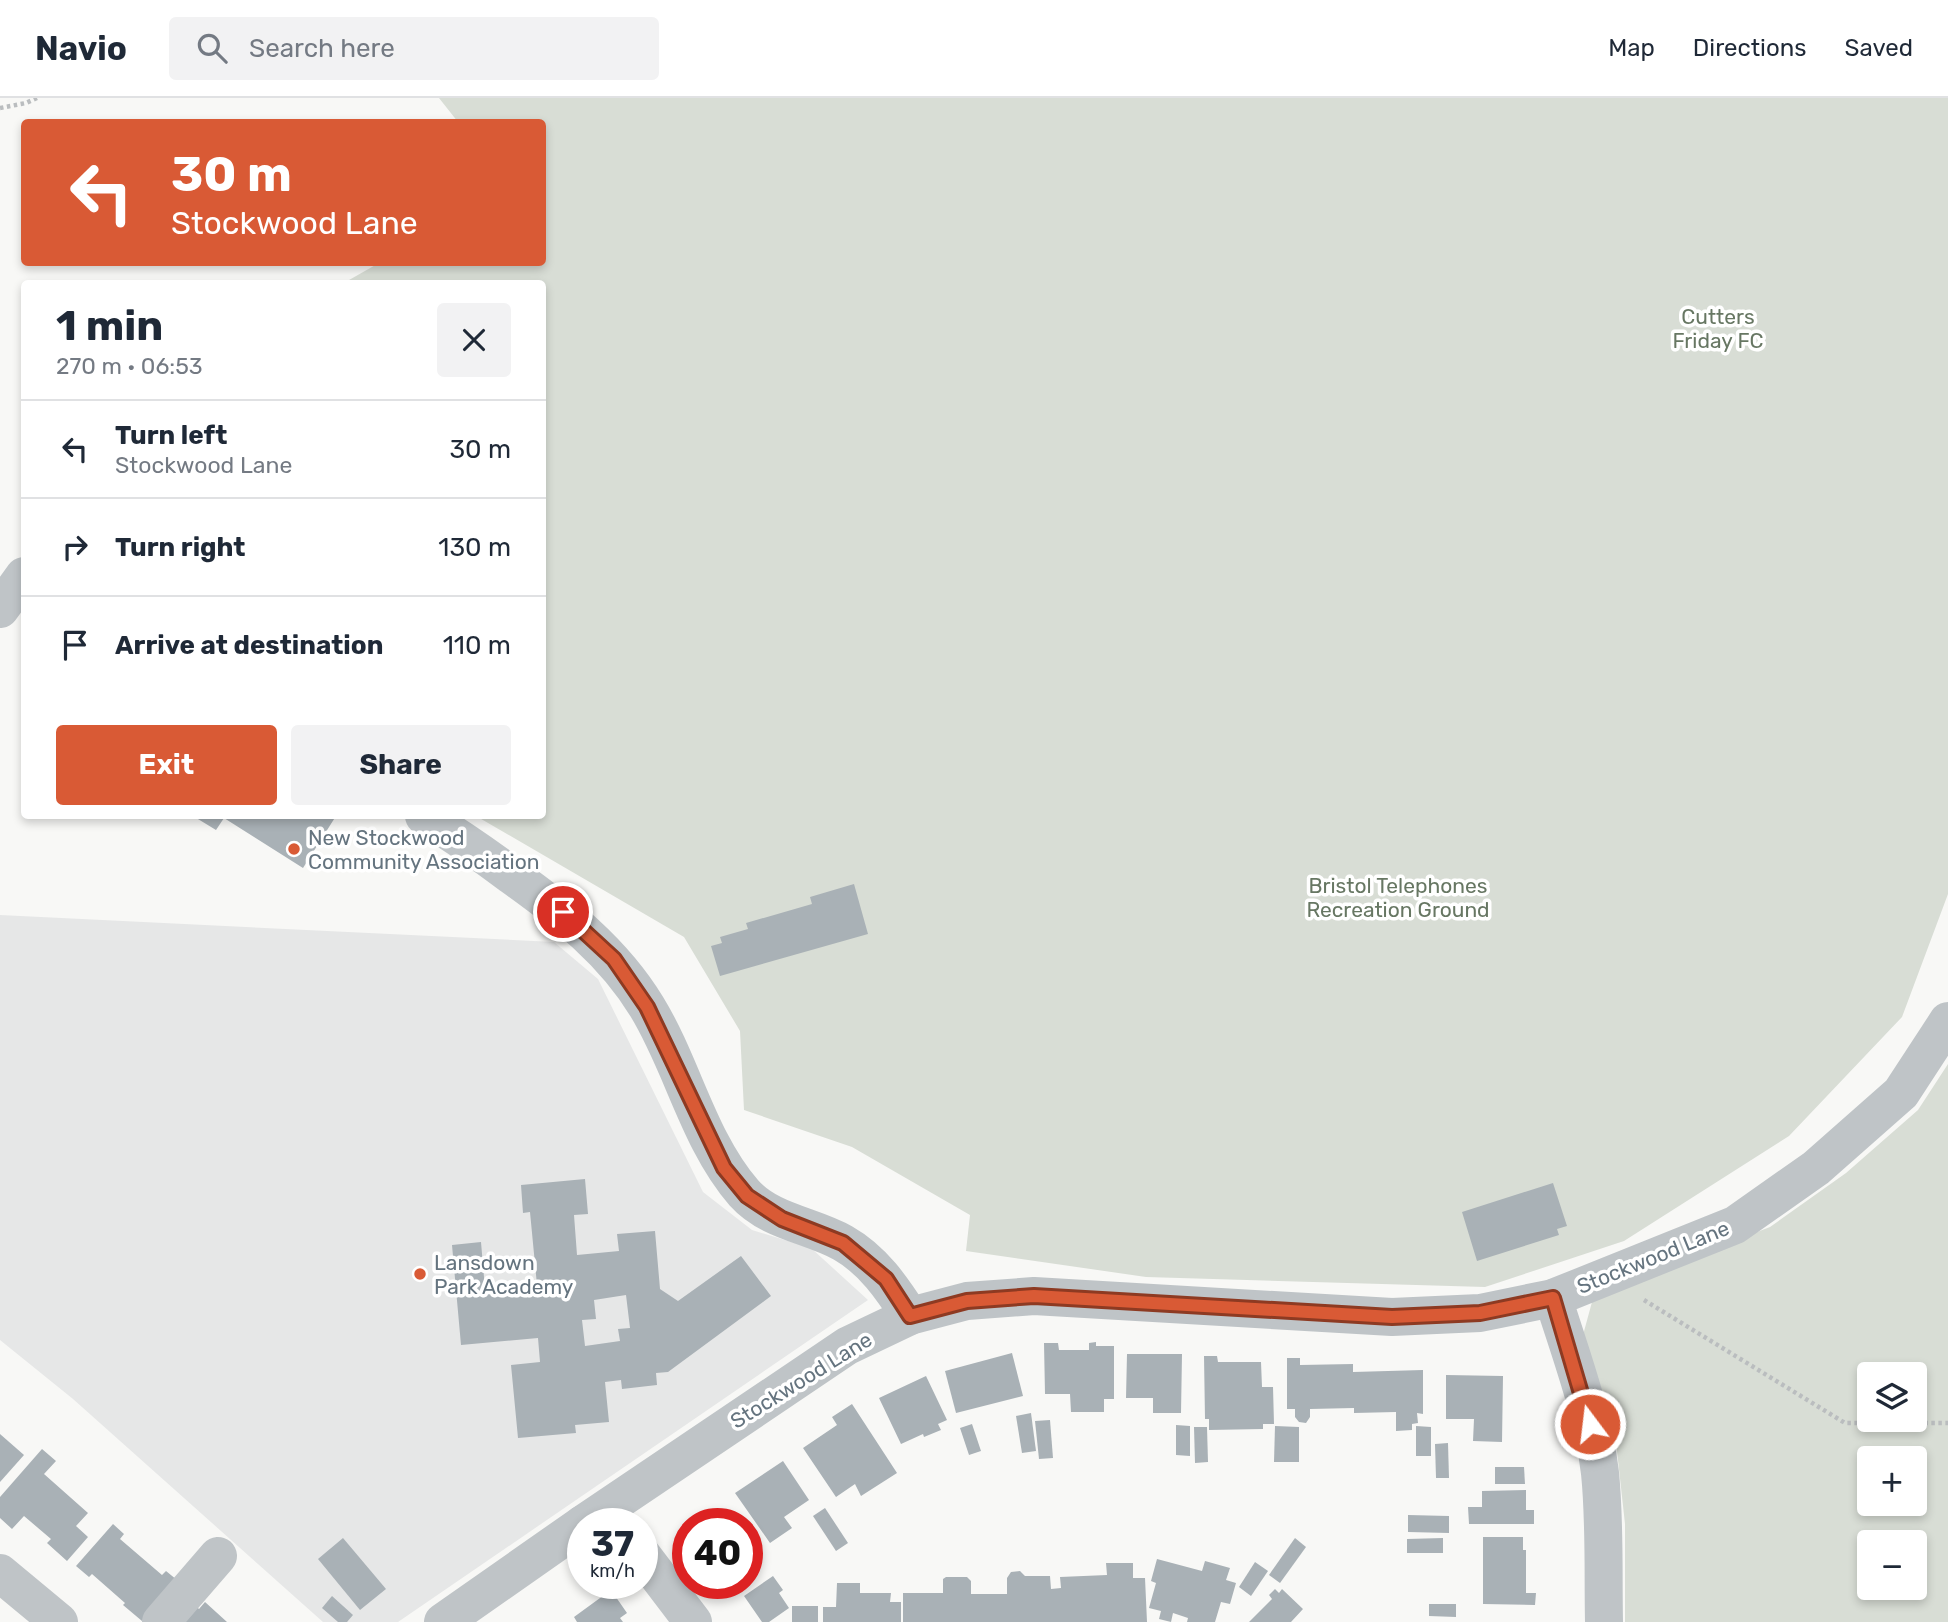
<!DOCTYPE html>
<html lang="en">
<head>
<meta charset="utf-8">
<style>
  body { margin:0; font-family:Rubik,sans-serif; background:#f2f2f3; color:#1f2937; height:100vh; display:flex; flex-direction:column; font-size:26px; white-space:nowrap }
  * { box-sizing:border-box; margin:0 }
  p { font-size:23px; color:#747a83 }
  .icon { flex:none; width:38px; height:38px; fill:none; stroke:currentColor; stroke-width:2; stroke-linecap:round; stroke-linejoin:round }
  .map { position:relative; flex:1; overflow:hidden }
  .sheet { position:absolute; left:21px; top:182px; width:525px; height:539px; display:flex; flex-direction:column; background:#fff; border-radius:7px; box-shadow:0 4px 10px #0003 }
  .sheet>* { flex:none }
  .hud { position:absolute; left:21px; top:21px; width:525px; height:147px; border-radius:7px; box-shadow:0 4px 10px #0003; background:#d95a35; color:#fff; overflow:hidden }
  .controls { position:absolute; left:1857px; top:1264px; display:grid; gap:14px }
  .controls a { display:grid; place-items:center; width:70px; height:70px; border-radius:7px; background:#fff; box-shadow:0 4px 10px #0003; font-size:35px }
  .speed { position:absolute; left:567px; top:1410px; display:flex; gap:14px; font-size:35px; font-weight:700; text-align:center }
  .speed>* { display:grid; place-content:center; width:91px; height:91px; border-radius:50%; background:#fff; box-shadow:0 4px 10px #0003; line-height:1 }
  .speed small { font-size:18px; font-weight:400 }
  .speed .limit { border:10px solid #d22; background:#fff; color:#111 }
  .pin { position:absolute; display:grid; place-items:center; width:60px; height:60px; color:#fff; margin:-30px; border:4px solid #fff; border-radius:50%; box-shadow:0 2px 7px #0007 }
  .me { position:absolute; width:77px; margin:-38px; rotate:345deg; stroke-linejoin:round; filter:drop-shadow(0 0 5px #0008) }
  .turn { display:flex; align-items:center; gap:24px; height:147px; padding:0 35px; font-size:32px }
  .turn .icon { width:91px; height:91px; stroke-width:2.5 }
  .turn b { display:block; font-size:49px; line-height:60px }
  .round { display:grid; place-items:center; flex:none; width:74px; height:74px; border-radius:7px; background:#f2f2f3 }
  .head { display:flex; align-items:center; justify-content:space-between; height:119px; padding:0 35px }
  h1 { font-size:42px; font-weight:700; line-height:52px }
  .primary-button { display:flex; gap:14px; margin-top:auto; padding:14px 35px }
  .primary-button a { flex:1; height:80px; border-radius:7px; background:#d95a35; color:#fff; font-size:28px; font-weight:700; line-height:80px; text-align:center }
  .primary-button a+a { background:#f2f2f3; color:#1f2937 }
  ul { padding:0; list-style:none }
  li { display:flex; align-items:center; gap:21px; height:98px; padding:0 35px; border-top:2px solid #e0e1e3 }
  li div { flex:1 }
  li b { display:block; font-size:26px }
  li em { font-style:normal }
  header { display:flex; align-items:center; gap:42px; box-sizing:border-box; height:98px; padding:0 35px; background:#fff; border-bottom:2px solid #e0e1e3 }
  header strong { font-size:33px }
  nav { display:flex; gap:38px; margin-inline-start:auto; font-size:24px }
  .search { width:490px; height:63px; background:#f2f2f3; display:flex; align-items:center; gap:18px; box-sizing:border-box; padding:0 24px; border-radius:7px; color:#747a83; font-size:26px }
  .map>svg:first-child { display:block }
  .built { fill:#e6e7e7 }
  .green { fill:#d8ddd5; fill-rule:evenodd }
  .building { fill:#a9b1b6; fill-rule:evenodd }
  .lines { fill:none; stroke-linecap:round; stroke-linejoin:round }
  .path { stroke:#babdbf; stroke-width:4.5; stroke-dasharray:3.5 3.5; stroke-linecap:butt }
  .minor { stroke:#bfc4c7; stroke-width:38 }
  .route-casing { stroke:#8d3a22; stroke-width:18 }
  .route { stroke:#d95a35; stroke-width:12 }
  .poi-dot { fill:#d95a35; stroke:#fff; stroke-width:2.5 }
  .labels { text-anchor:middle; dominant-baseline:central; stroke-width:7; stroke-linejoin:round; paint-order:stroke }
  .park-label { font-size:21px; fill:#677763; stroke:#fff }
  .poi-label { font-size:21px; fill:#65747f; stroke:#fff; text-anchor:start }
  .street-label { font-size:21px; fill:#65747f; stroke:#fff }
</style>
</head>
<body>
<header>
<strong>Navio</strong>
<div class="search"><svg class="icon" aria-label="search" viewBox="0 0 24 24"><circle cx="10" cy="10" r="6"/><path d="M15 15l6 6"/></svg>Search here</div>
<nav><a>Map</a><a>Directions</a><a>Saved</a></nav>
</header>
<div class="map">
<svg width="1948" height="1524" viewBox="0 0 1948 1524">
  <rect width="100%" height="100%" fill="#f8f8f6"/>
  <path class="built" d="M0,817L554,844L598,881L703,1094L752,1132L811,1150L868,1202L398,1524H323L73,1301L0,1242Z"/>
  <g class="green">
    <path d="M439,0H1948V796L1902,919L1789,1038L1624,1143L1485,1189L1146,1179L966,1153L970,1117L852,1049L744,1012L740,933L684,839L476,718H542V186H342L379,165L542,164V24H458Z"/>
    <path d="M1948,966V1524H1625V1426L1616,1344L1583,1237L1592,1204L1633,1182L1770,1129L1846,1075L1918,1012ZM1869,1276H1914V1321H1869ZM1869,1360H1914V1405H1869ZM1869,1444H1914V1489H1869Z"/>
  </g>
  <g class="building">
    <path d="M193,718H336L303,770L224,720L216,732Z"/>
    <path d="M854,786L868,836L720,878L711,848L722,845L720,839L748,831L746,825L812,806L810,799Z"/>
    <path d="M585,1081L588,1116L574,1117L577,1157L619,1153L617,1136L655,1133L660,1191L678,1203L741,1158L771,1198L668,1274L656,1275L657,1287L622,1291L621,1282L605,1284L609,1324L575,1327L576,1335L518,1340L511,1267L540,1264L538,1240L461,1247L452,1147L481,1144L485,1191L537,1187L530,1114L523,1115L521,1087ZM626,1197L630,1230L618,1231L620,1243L585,1248L582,1222L596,1221L594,1202Z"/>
    <path d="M1553,1085L1567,1128L1557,1131L1559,1137L1477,1163L1462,1114Z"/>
    <path d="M1096,1244V1248H1114V1301H1104V1314H1071L1070,1296H1045L1044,1245H1058L1059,1252H1089V1245Z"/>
    <path d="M1012,1255L1023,1298L956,1315L945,1273Z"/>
    <path d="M1127,1256H1182L1181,1315H1153V1300H1126Z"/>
    <path d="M1204,1258H1217L1218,1264H1261L1262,1289H1273L1274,1326H1263V1331L1209,1332V1321H1205Z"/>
    <path d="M1287,1260H1300V1267L1353,1266V1274L1423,1272V1316L1417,1315L1418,1325L1412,1326V1332L1396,1333V1314L1354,1315V1310L1310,1311V1319L1306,1325L1299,1324L1295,1319V1311H1287Z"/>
    <path d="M1446,1277L1503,1278L1502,1344L1473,1343L1474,1321H1446Z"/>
    <path d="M926,1278L947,1322L938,1326L941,1332L924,1339L923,1336L901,1346L879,1300Z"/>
    <path d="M852,1306L897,1375L861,1398L855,1386L836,1399L803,1350L837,1327L832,1319Z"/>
    <path d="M1031,1315L1036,1353L1022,1355L1016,1318Z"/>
    <path d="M1050,1322L1053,1360L1039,1361L1035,1323Z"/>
    <path d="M972,1326L981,1353L969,1357L960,1330Z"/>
    <path d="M1176,1327L1190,1328V1358L1176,1357Z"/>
    <path d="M1275,1328L1299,1329V1364H1274Z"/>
    <path d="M1416,1328L1431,1329V1358H1416Z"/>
    <path d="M1194,1329H1207L1208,1364L1195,1365Z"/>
    <path d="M0,1336L24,1357L0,1384Z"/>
    <path d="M1448,1345L1449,1380H1436L1435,1346Z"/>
    <path d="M42,1351L56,1363L44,1376L88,1415L76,1428L88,1439L67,1463L47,1445L51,1441L24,1418L12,1431L0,1420V1399Z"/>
    <path d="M783,1363L809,1402L784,1419L792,1430L770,1445L735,1395Z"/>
    <path d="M1495,1369H1524L1525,1386H1495Z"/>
    <path d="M1526,1392V1412H1534V1426H1469L1468,1409H1482V1393Z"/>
    <path d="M825,1410L848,1445L836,1453L813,1418Z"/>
    <path d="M1408,1417L1449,1418V1435L1408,1434Z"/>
    <path d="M113,1426L124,1436L120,1441L162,1477L166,1473L177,1482L142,1523L123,1507L125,1505L92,1476L89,1479L76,1468Z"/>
    <path d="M1483,1439H1523V1452H1526V1495H1536L1535,1507L1483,1506Z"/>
    <path d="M343,1440L386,1491L360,1512L318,1461Z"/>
    <path d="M1295,1440L1306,1449L1280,1485L1269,1477Z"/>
    <path d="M1443,1440V1455H1407V1441Z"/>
    <path d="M1157,1461L1202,1473L1205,1463L1230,1470L1226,1482L1236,1485L1230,1506L1221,1504L1215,1524H1187L1188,1520L1173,1515L1171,1524L1159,1521L1161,1513L1149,1510L1156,1485L1151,1483Z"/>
    <path d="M1255,1464L1268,1473L1251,1498L1239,1489Z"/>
    <path d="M1106,1465H1133V1480H1145L1147,1524H903V1495H943V1481L946,1479H967L971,1483V1496H1007V1480L1011,1474L1020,1473L1025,1478H1050L1051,1491L1061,1490L1060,1479L1107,1477Z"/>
    <path d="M773,1478L783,1492L779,1495L789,1510L769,1524H762L744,1498Z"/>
    <path d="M837,1485H860V1495H891L890,1504H901V1524H823V1509H836Z"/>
    <path d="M1275,1491L1279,1495L1282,1491L1303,1511L1291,1524H1249L1272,1501L1269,1497Z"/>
    <path d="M611,1492L627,1515L620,1520L623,1524H577L574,1519Z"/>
    <path d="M332,1498L353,1517L347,1524H338L322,1510Z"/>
    <path d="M192,1504L199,1511L205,1504L227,1524H174Z"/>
    <path d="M1429,1506H1456V1519L1429,1518Z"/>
    <rect x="792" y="1508" width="26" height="16"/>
  </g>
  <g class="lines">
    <g class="path">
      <path d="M0,10L26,5L37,0"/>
      <path d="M1644,1202L1845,1325H1948"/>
    </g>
    <g class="minor">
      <path d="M0,511L24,478"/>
      <path d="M424,718C454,736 483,756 511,777C563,814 613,853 647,909C683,968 698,1042 744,1095C770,1124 811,1127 843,1145C873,1162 892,1190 910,1218"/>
      <path d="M1553,1200C1571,1257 1593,1315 1600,1375C1605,1424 1603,1474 1604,1524"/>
      <path d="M583,1426L847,1248L910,1218L967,1203L1034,1198L1392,1219L1480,1215L1553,1200L1735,1127L1816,1070L1901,995L1948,923"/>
      <path d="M642,1457L693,1524"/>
      <path d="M0,1475L59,1524"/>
      <path d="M161,1524L218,1458"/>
      <path d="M443,1524L583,1426"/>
    </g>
  </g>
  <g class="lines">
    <g class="route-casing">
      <path id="route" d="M563,814L614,861L647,909L724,1070L747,1098L782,1121L843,1145L886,1181L910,1218L967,1203L1034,1198L1392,1219L1480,1215L1553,1200L1590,1326"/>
    </g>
    <use href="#route" class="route"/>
  </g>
  <g class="poi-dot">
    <circle cx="294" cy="751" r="7"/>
    <circle cx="420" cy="1176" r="7"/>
  </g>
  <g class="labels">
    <g class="park-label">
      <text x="1718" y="218">Cutters<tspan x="1718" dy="24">Friday FC</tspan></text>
      <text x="1398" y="787">Bristol Telephones<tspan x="1398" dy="24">Recreation Ground</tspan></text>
    </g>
    <g class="poi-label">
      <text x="308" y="739">New Stockwood<tspan x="308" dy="24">Community Association</tspan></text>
      <text x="434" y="1164">Lansdown<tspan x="434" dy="24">Park Academy</tspan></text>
    </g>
    <g class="street-label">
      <text transform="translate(1653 1159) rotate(-22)">Stockwood Lane</text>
      <text transform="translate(801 1282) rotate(-32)">Stockwood Lane</text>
    </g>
  </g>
</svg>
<div class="controls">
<a><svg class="icon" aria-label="layers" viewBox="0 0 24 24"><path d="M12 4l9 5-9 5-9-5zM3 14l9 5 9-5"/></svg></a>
<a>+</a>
<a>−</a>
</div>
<div class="speed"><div>37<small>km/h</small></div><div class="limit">40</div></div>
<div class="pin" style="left:563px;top:814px;background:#d93025"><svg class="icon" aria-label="arrive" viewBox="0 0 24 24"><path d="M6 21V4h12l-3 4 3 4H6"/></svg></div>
<svg class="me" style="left:1590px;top:1326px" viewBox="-20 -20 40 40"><circle r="17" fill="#d95a35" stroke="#fff" stroke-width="3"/><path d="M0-11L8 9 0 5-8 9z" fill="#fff"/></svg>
<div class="hud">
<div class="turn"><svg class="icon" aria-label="left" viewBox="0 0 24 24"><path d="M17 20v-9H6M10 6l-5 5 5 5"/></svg><div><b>30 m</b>Stockwood Lane</div></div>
</div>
<section class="sheet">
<div class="head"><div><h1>1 min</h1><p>270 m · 06:53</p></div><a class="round"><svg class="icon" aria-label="close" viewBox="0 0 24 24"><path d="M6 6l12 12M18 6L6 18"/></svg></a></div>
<ul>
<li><svg class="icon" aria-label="left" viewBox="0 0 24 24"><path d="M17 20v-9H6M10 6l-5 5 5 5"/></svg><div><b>Turn left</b><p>Stockwood Lane</p></div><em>30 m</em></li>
<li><svg class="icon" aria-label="right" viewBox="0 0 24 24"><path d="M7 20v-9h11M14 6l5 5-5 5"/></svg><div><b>Turn right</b></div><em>130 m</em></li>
<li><svg class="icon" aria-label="arrive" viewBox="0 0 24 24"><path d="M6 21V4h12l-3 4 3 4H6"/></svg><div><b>Arrive at destination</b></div><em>110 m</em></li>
</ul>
<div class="primary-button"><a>Exit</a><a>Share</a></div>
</section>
</div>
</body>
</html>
